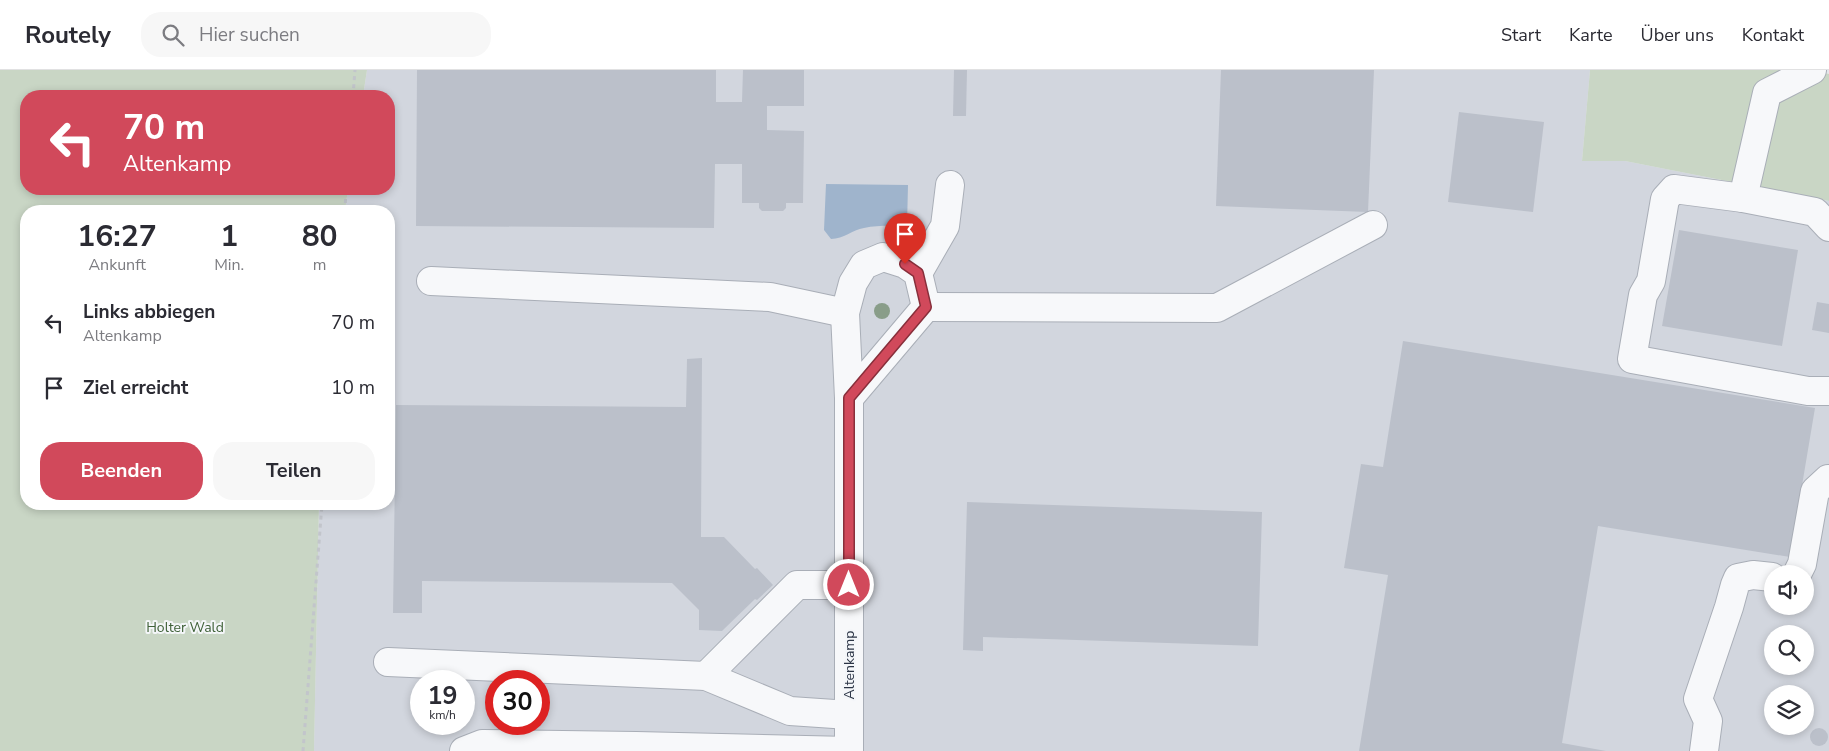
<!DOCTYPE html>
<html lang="de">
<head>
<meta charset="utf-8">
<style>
  body { margin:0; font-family:"Nunito Sans",sans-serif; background:#f7f7f7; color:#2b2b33; height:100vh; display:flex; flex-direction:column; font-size:19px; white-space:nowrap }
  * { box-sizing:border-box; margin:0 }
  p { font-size:16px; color:#7c7c81 }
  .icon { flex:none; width:28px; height:28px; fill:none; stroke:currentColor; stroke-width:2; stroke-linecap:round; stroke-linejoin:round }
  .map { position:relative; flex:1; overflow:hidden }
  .details { position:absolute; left:20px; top:135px; width:375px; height:305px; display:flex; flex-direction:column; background:#fff; border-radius:20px; box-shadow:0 2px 8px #0003 }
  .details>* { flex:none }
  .top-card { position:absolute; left:20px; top:20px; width:375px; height:105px; border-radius:20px; box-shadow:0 2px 8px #0003; background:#d1495b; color:#fff; overflow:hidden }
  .fabs { position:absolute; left:1764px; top:495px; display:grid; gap:10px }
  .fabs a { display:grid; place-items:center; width:50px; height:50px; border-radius:50%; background:#fff; box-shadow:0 2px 8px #0003; font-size:25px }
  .speed { position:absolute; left:410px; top:600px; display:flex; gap:10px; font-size:25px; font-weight:700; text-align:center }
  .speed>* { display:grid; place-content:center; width:65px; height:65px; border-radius:50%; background:#fff; box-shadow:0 2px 8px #0003; line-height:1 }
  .speed small { font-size:12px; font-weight:400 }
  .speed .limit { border:8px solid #d22; background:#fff; color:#111 }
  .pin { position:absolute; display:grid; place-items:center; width:42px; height:42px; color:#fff; margin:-51px -21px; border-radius:50% 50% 50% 0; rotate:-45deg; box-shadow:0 0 5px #0007 }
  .pin .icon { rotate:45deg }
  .me { position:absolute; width:55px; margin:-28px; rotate:0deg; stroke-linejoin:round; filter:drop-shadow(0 0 4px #0008) }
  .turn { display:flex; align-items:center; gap:18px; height:105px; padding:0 20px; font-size:22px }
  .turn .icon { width:65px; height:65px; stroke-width:2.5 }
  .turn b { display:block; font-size:35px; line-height:42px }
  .eta { display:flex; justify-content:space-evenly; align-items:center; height:85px; text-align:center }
  .eta b { font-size:30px; font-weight:700; line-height:35px }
  .primary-button { display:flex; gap:10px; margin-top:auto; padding:10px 20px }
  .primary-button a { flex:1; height:58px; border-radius:20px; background:#d1495b; color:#fff; font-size:20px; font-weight:700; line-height:58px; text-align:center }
  .primary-button a+a { background:#f7f7f7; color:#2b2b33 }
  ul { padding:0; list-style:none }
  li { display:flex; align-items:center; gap:15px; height:65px; padding:0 20px }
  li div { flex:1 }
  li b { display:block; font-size:19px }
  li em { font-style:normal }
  header { display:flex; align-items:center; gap:30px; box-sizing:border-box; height:70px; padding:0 25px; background:#fff; border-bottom:1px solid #e1e1e2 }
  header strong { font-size:24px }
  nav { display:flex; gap:28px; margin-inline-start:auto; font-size:18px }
  .search { width:350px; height:45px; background:#f7f7f7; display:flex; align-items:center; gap:12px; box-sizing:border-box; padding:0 18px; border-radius:20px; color:#7c7c81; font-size:19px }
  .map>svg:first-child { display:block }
  .built { fill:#d2d6de; fill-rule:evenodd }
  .green { fill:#c9d6c5 }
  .water { fill:#9fb4cc }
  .building { fill:#bbc0ca }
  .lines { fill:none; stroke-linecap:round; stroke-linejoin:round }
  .minor-casing { stroke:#a9aeb7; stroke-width:30 }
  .path { stroke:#c2c5cb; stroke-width:3; stroke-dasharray:4 4; stroke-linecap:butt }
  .minor { stroke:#f7f8fa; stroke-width:28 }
  .tree { fill:#899d89 }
  .route-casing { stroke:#882f3b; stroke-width:12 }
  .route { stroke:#d1495b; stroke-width:9 }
  .labels { text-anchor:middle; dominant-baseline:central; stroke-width:4; stroke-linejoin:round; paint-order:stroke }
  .park-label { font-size:14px; fill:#3f6138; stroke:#f4f6f9 }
  .street-label { font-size:14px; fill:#2b3445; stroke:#f4f6f9 }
</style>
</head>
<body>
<header>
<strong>Routely</strong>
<div class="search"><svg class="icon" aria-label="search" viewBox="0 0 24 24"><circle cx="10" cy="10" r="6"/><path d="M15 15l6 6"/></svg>Hier suchen</div>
<nav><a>Start</a><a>Karte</a><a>Über uns</a><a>Kontakt</a></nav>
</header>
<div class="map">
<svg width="1829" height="681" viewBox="0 0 1829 681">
  <rect width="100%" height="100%" fill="#e4e7ec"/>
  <path class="built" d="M367,0H1590L1582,91H1625L1829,131V681H314L319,434H389V141H345L348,119H389V26H363ZM1772,504H1805V536H1772ZM1772,564H1805V596H1772ZM421,611H464V654H421ZM496,611H539V654H496ZM1772,624H1805V656H1772Z"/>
  <g class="green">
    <path d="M0,0H367L363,26H26V119H348L345,141H26V434H319L314,681H0Z"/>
    <path d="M1590,0H1810L1829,4V131L1625,91H1582Z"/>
  </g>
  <path class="water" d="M826,114L908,115L907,156C893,156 878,155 864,158C852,160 844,169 831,169L824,160Z"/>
  <g class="building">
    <path d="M417,0H716V32H742L743,0H804V36H767V60L804,61L803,133H786V138L783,141H762L759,138V133H742V94H715L714,158L416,156Z"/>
    <path d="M954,0H967L966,46H953Z"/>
    <path d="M1221,0H1374L1368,142L1216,136Z"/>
    <path d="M1459,42L1544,52L1533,142L1448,132Z"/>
    <path d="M1679,160L1798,180L1782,276L1662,256Z"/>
    <path d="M1817,232L1829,234V263L1812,260Z"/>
    <path d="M1403,271L1815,338L1790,487L1598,456L1562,673L1606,681H1359L1388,505L1344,498L1361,394L1383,397Z"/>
    <path d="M702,288L701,467H724L755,499L757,498L773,515L757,530L755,529L722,561L699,560V540L672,513L422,511V543H393L396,335L686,337L687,289Z"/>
    <path d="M967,432L1262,442L1258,576L983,567V581L963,580Z"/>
    <circle cx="1819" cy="667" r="9"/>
  </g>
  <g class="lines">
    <g class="minor-casing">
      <g id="minor">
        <path d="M1812,0L1767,23L1743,128L1815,142L1829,157"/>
        <path d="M1743,128L1674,119L1665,129L1651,211L1643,225L1632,289L1808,321H1829"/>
        <path d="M918,203L945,156L950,115"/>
        <path d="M431,211L770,227L845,243"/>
        <path d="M926,237L1217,238L1373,155"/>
        <path d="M1797,504L1802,494L1815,421L1828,409"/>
        <path d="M388,592L706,606L790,641L849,645"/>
        <path d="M706,606L797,515H849"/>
        <path d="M464,681L482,674L636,676L849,681"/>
        <path d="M849,681V328L845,243L853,213L864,195L883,187L905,194L918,203L926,237L849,328"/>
        <path d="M1704,681L1708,651L1698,629L1729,537L1735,515L1738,508L1753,505L1772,507"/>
      </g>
    </g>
    <g class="path">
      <path d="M353,26L355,0"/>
      <path d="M345,141L346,119"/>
      <path d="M303,681L322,434"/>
    </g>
    <use href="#minor" class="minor"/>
  </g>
  <circle class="tree" cx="882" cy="241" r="8"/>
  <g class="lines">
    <g class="route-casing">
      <path id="route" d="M849,515V328L926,237L918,203L905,194"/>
    </g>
    <use href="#route" class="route"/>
  </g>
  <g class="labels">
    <g class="park-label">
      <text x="185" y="557">Holter Wald</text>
    </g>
    <g class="street-label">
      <text transform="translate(849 595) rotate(-90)">Altenkamp</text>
    </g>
  </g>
</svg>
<div class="fabs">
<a><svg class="icon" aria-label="sound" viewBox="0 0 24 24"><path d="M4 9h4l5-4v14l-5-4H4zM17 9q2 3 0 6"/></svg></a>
<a><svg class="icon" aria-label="search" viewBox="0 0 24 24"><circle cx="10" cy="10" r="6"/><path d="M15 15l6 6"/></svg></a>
<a><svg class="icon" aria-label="layers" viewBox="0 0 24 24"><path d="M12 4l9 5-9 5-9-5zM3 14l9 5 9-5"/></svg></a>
</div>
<div class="speed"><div>19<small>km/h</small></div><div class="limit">30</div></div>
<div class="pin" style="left:905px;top:194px;background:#d93025"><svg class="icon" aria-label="arrive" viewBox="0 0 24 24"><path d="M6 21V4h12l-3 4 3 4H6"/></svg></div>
<svg class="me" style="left:849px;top:515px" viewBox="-20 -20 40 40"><circle r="17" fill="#d1495b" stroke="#fff" stroke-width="3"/><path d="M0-11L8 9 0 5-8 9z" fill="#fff"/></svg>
<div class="top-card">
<div class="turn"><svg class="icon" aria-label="left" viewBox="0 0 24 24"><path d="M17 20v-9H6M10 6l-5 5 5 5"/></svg><div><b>70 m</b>Altenkamp</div></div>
</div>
<section class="details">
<div class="eta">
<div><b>16:27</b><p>Ankunft</p></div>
<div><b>1</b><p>Min.</p></div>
<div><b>80</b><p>m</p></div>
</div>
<ul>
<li><svg class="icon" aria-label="left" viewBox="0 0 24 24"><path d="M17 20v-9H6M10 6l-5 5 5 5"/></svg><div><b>Links abbiegen</b><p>Altenkamp</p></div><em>70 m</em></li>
<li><svg class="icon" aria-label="arrive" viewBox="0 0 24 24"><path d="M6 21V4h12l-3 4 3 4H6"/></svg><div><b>Ziel erreicht</b></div><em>10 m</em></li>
</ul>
<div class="primary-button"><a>Beenden</a><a>Teilen</a></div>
</section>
</div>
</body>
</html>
